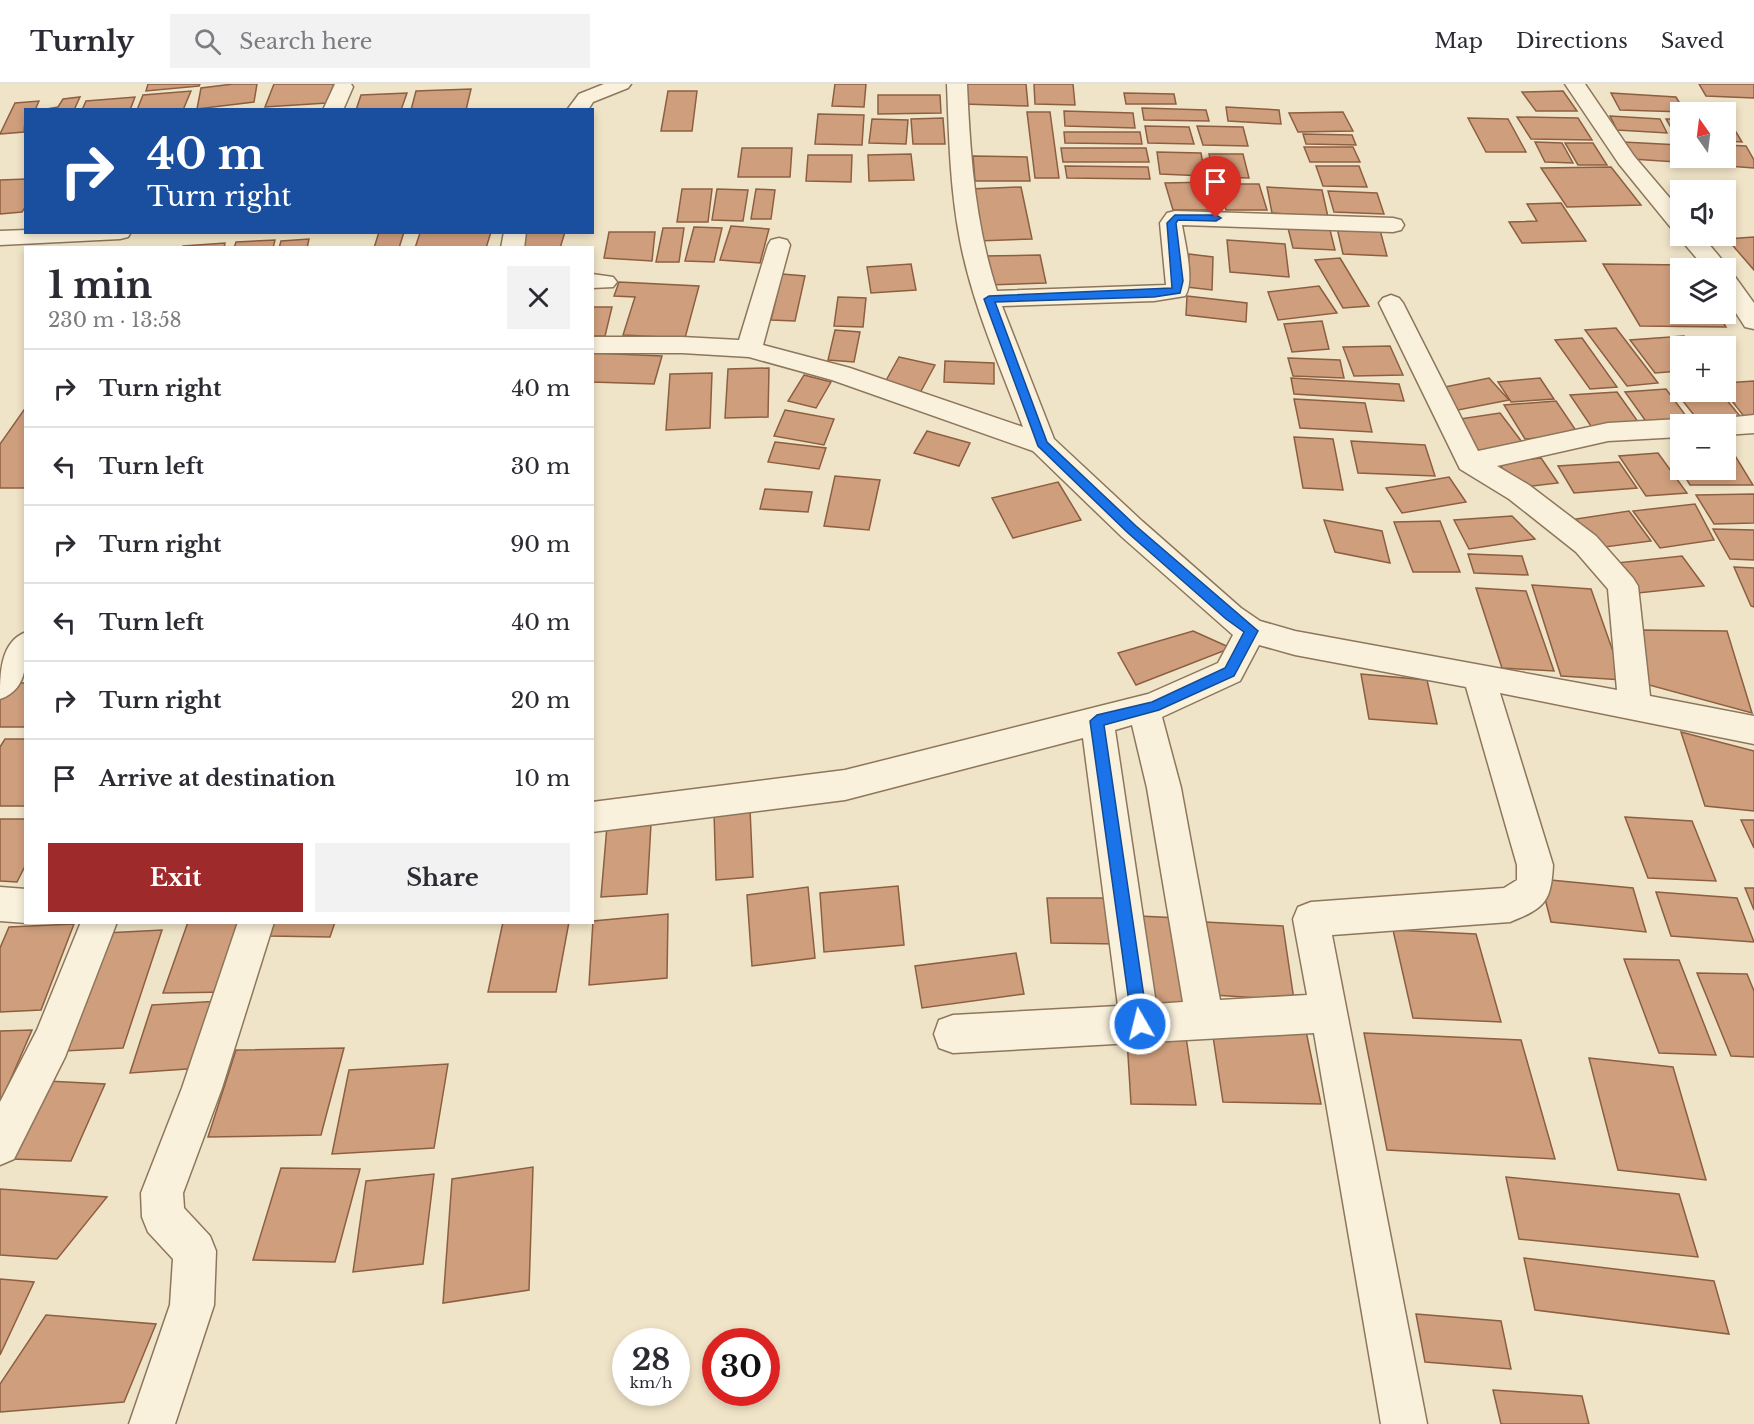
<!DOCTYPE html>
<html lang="en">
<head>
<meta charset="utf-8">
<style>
  body { margin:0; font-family:"Libre Baskerville",serif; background:#f2f2f3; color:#2b2b33; height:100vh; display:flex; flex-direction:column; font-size:22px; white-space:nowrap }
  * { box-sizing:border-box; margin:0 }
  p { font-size:20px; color:#7c7c81 }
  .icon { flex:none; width:33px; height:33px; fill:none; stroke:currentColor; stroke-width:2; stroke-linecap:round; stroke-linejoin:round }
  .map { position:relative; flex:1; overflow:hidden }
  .side { position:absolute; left:24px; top:162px; width:570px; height:678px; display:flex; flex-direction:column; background:#fff; border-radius:0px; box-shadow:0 3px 9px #0003 }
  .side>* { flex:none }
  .top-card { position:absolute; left:24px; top:24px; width:570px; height:126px; border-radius:0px; box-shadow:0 3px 9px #0003; background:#1a4fa0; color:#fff; overflow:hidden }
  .needle { width:39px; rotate:346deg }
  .controls { position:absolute; left:1670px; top:18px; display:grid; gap:12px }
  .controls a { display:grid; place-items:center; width:66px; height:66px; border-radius:0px; background:#fff; box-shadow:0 3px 9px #0003; font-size:30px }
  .speed { position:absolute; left:612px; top:1244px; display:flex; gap:12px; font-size:30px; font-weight:700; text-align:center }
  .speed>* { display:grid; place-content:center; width:78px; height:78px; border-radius:50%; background:#fff; box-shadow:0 3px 9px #0003; line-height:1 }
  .speed small { font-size:15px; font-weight:400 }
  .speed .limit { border:9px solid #d22; background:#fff; color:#111 }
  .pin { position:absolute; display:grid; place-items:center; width:51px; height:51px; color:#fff; margin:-62px -26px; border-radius:50% 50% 50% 0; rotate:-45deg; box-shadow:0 0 6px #0007 }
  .pin .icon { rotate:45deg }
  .me { position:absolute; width:66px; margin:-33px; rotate:352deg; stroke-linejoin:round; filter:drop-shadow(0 0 4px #0008) }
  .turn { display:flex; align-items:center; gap:21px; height:126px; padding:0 24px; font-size:27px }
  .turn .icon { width:78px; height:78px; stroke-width:2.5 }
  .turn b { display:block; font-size:42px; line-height:51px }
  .round { display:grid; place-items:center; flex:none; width:63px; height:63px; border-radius:0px; background:#f2f2f3 }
  .overview { display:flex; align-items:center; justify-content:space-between; height:102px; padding:0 24px }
  h1 { font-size:36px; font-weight:800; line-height:45px }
  .button { display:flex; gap:12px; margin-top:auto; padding:12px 24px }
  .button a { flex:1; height:69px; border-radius:0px; background:#9e2a2b; color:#fff; font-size:24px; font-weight:800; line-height:69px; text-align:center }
  .button a+a { background:#f2f2f3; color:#2b2b33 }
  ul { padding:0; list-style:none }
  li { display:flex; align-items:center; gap:18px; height:78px; padding:0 24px; border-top:2px solid #e1e1e2 }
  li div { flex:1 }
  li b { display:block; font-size:22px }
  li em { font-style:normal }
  header { display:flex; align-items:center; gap:36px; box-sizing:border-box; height:84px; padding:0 30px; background:#fff; border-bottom:2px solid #e1e1e2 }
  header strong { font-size:28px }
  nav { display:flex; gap:33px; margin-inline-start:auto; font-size:21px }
  .search { width:420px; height:54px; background:#f2f2f3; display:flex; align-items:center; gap:15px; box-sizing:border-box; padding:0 21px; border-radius:0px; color:#7c7c81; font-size:22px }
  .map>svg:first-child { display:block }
  .building { fill:#cf9f7d; stroke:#8d5f41; stroke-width:1.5 }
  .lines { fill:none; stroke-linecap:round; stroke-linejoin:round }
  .minor-casing { stroke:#8d765c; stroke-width:3 }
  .minor { fill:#faf1dc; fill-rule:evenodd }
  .route { fill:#1a73e8; stroke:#114b97; stroke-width:1.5 }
</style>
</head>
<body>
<header>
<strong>Turnly</strong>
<div class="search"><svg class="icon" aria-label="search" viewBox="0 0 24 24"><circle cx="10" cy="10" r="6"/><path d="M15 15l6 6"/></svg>Search here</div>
<nav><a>Map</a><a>Directions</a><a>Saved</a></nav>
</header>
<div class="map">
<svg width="1754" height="1340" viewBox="0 0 1754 1340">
  <rect width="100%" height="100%" fill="#f0e4c8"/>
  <g class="building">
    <path d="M148,0H200L199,2L146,7Z"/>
    <path d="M233,0H257L254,18L197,25L201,4Z"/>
    <path d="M274,0H334L327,19L265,23Z"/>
    <path d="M835,0H866L864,23L832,22Z"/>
    <path d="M963,0H1026L1028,22L963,20Z"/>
    <path d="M1034,0H1073L1075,21L1035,20Z"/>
    <path d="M1699,0H1754V14L1706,12Z"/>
    <path d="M471,5L466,26H411L416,7Z"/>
    <path d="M191,7L183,26H137L143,11Z"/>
    <path d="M668,7H697L692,47H661Z"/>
    <path d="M1563,7L1577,27H1536L1522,8Z"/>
    <path d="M407,9L401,26H356L361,11Z"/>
    <path d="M1124,9L1174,10L1176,20H1126Z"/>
    <path d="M1611,9L1676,13L1685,28L1620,26Z"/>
    <path d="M878,11H940L941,29L878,30Z"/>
    <path d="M80,13L74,26H41L58,23L63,15Z"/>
    <path d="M135,13L130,26H82L86,17Z"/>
    <path d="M39,17L35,26H26L24,48L0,50L15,19Z"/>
    <path d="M1226,23L1279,26L1281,40L1228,37Z"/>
    <path d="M1142,24L1206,26L1209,37L1144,36Z"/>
    <path d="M1064,27L1133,29L1135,44L1065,42Z"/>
    <path d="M1027,28H1050L1059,94H1035Z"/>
    <path d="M1343,28L1353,47L1298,48L1289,29Z"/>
    <path d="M818,30L864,31L862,61L815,60Z"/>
    <path d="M1610,32L1660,35L1667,49L1617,46Z"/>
    <path d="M1517,33L1578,34L1592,56L1531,55Z"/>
    <path d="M943,34L945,60H913L911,35Z"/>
    <path d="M1468,34L1508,35L1526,68H1486Z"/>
    <path d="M872,35L908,36L906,60L869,59Z"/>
    <path d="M1666,35H1680V54H1677Z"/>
    <path d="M1725,38H1730L1742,58L1725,57Z"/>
    <path d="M1145,42L1189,43L1194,60L1148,59Z"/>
    <path d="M1197,42L1243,43L1248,62L1203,61Z"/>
    <path d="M1064,48H1140L1142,60L1065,59Z"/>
    <path d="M1303,50L1352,51L1356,61L1306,60Z"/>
    <path d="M1535,58L1562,59L1573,79L1545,78Z"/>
    <path d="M1623,58L1680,61V74H1688L1691,79L1632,75Z"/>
    <path d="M1565,59H1593L1607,81H1578Z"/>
    <path d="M1725,61L1746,62L1754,76V84L1701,80L1698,74H1725Z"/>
    <path d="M1304,63H1353L1360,78H1310Z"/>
    <path d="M742,64H792L790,93H738Z"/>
    <path d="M1061,64H1146L1149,78H1063Z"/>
    <path d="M1157,68L1201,69L1205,92L1160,90Z"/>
    <path d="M911,70L914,96L869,97L868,71Z"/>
    <path d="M1209,70H1243L1249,94L1215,93Z"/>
    <path d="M808,71H852L851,98L806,97Z"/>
    <path d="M973,72L1027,73L1030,97H975Z"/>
    <path d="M1065,82L1148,83L1150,95L1067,94Z"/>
    <path d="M1316,82H1359L1367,103L1323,102Z"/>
    <path d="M1611,83L1641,121L1567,123L1541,84Z"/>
    <path d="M26,95V122L22,128L0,130V96Z"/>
    <path d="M1211,98L1220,126H1173L1165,99Z"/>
    <path d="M1219,100H1259L1267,126H1226Z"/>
    <path d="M1021,103L1032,155L978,157L969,105Z"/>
    <path d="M1267,103L1322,106L1328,133L1272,129Z"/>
    <path d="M682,105H712L708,138H677Z"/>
    <path d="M717,105L748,106L743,137L712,136Z"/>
    <path d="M756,105L775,106L771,135H751Z"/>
    <path d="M1328,107L1377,109L1384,130L1334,128Z"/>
    <path d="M1561,119L1586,157L1522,159L1509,138L1537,137L1527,120Z"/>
    <path d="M1287,140L1329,142L1335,166L1293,164Z"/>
    <path d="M731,142L769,145L760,179L720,176Z"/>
    <path d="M694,143L722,144L714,178L685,177Z"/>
    <path d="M663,144H684L679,178H656Z"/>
    <path d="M1337,144L1380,146L1387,172L1343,170Z"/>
    <path d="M379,148H404L399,164H374Z"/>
    <path d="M491,148L486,164H415L420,149Z"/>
    <path d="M525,148H565L560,164H519Z"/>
    <path d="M609,148H655L652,177L604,174Z"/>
    <path d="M1754,153V186L1727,155Z"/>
    <path d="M309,155L307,164H279L281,157Z"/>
    <path d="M275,156L273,164H234L236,158Z"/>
    <path d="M1227,156L1285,160L1289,193L1230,188Z"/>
    <path d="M225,159L224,164H182L183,162Z"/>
    <path d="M1189,170L1213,173L1212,206L1187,203Z"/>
    <path d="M1040,171L1046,199L987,201L983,172Z"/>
    <path d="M1340,174L1369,222L1343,224L1315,176Z"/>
    <path d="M911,180L916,206L871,209L867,183Z"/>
    <path d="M1603,180L1685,181L1688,184H1680V230H1718L1726,243L1640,242Z"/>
    <path d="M782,190L805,192L795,237L771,236Z"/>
    <path d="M619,198L699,202L685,254L623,251L635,213L614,212Z"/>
    <path d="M1319,202L1337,229L1278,236L1268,208Z"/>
    <path d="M1187,212L1247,219L1246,238L1186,231Z"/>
    <path d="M838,213L866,214L863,243L834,242Z"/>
    <path d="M592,223H612L605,252H592Z"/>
    <path d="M1322,237L1329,265L1292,268L1284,240Z"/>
    <path d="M1616,244L1658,299L1627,302L1585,246Z"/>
    <path d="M835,246L860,248L854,278L828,276Z"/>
    <path d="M1684,252L1692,262H1680V287L1655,289L1630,256Z"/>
    <path d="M1582,254L1617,303L1590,305L1555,256Z"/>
    <path d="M1390,262L1403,291L1354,292L1343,263Z"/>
    <path d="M592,269L662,272L654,300L592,298Z"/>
    <path d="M899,273L935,281L919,311L883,302Z"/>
    <path d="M1288,274L1340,276L1344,294L1293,292Z"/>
    <path d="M945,277L994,279V300L944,298Z"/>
    <path d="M769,284L768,333L725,334L728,285Z"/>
    <path d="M712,289L710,344L666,346L670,290Z"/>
    <path d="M804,291L831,298L816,324L788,317Z"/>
    <path d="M1291,294L1399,300L1404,317L1294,310Z"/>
    <path d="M1489,294L1509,316L1458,326L1440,304Z"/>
    <path d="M1540,294L1554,315L1511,318L1498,298Z"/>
    <path d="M1754,297V334L1746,335L1725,308V299Z"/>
    <path d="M1666,305L1692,340L1650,343L1625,308Z"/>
    <path d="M1675,307L1720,308L1745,338L1701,340Z"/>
    <path d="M1617,308L1641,342L1593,345L1570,311Z"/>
    <path d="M1294,315L1365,319L1372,348L1300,344Z"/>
    <path d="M1556,317L1579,351L1525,355L1504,321Z"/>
    <path d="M26,323V404H0V360Z"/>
    <path d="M785,326L834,335L824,361L774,352Z"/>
    <path d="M1500,329L1525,362L1477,369L1453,336Z"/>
    <path d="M927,347L970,359L959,382L914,369Z"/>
    <path d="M1294,353L1333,355L1343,406L1303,404Z"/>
    <path d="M1351,357L1425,361L1435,392L1358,389Z"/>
    <path d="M775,358L826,364L819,385L768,378Z"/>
    <path d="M1658,369L1687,409L1646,412L1619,372Z"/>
    <path d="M1725,370H1734L1753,401H1690L1681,386H1725Z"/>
    <path d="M1541,374L1558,399L1515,404L1499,379Z"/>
    <path d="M1619,378L1637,404L1574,409L1558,382Z"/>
    <path d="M835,392L880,396L869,446L824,442Z"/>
    <path d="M1449,393L1466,418L1402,429L1386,404Z"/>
    <path d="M1058,398L1081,436L1013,454L992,414Z"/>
    <path d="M765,405L812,408L808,428L760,425Z"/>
    <path d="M1754,410V439L1714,440L1696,411Z"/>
    <path d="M1695,420L1714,456L1660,464L1633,427Z"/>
    <path d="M1629,427L1651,457L1597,464L1576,435Z"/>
    <path d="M1512,432L1535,455L1469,465L1454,436Z"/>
    <path d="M1324,436L1382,447L1390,479L1335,468Z"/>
    <path d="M1440,437L1460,488H1413L1394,438Z"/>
    <path d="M1713,445L1754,446V476L1730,475Z"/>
    <path d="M1468,470L1522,472L1528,491L1474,489Z"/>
    <path d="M1682,472L1704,502L1638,509L1616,479Z"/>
    <path d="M1734,483L1754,484V523L1751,522Z"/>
    <path d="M1532,501L1591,505L1623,596L1561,592Z"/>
    <path d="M1476,504L1526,507L1554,587L1502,584Z"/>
    <path d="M1641,546L1727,547L1752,629L1638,598Z"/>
    <path d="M1193,547L1231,564L1136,601L1118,569Z"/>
    <path d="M1361,590L1427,596L1437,640L1369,635Z"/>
    <path d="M10,599H26V643H0V616Z"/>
    <path d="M1681,648L1754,667V727L1705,722Z"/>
    <path d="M5,655H26V722H0V663Z"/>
    <path d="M750,725L753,793L716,796L714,728Z"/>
    <path d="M1625,733L1692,737L1716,797L1648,794Z"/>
    <path d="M0,735H26V780L17,798L0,797Z"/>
    <path d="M1741,736H1754V764Z"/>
    <path d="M651,740L647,810L601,813L607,742Z"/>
    <path d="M1540,795L1633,804L1646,848L1551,838Z"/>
    <path d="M898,802L904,861L824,868L820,809Z"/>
    <path d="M808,803L815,874L752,882L747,811Z"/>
    <path d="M1745,804H1754V826Z"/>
    <path d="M1656,808L1737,814L1754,858L1671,852Z"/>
    <path d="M1047,814H1114L1119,860L1051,859Z"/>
    <path d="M668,830L667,894L589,901L593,837Z"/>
    <path d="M1139,832L1180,834L1193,921L1147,919Z"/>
    <path d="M188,838H250L229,908L163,909Z"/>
    <path d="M273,838H335L330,853L268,852Z"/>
    <path d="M503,838H569L556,908H488Z"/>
    <path d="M1205,838L1283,842L1294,916L1213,911Z"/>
    <path d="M74,840L41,926L0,928V864L9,843Z"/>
    <path d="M162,846L123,964L64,967L105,849Z"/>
    <path d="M1393,846L1476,850L1501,938L1413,934Z"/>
    <path d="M1016,869L1024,910L922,924L915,882Z"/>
    <path d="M1624,875L1679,876L1716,971L1659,969Z"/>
    <path d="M1697,889L1747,890L1754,907V973L1731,972Z"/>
    <path d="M220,917L201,984L130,989L152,921Z"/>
    <path d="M32,946L0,1020V947Z"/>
    <path d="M1212,946L1306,947L1321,1020L1223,1018Z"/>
    <path d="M1364,949L1521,956L1555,1075L1387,1066Z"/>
    <path d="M1186,953L1196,1021L1131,1020L1127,955Z"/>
    <path d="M344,964L321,1051L208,1053L236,966Z"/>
    <path d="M1589,974L1673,983L1706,1096L1618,1086Z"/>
    <path d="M448,980L434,1064L332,1070L349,986Z"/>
    <path d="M47,997L105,1000L71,1077L11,1075Z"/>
    <path d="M533,1083L529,1206L443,1219L452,1095Z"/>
    <path d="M281,1084L360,1085L335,1178L253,1176Z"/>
    <path d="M434,1090L423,1180L353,1188L366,1097Z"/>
    <path d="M1506,1093L1679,1110L1698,1173L1519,1155Z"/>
    <path d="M0,1105L107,1113L57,1175L0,1171Z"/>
    <path d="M1524,1174L1714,1197L1729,1250L1535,1226Z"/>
    <path d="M0,1195L34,1198L0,1271Z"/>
    <path d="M1416,1230L1501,1237L1511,1285L1425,1278Z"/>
    <path d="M46,1231L156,1240L124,1318L0,1328V1300Z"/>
    <path d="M1493,1306L1582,1312L1589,1340H1501Z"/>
  </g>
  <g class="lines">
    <g class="minor-casing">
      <g id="minor">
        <path d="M335,0H351L353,3L343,26H323Z"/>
        <path d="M604,0H631L628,4L593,18L588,26H567L579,10Z"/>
        <path d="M947,0H967C970,70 975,140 997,207L1166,201L1160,139L1167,129L1175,127L1393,134L1401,136L1404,141L1401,146L1393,148L1182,141C1185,159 1195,198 1185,212L1154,217L1002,222L1054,355L1142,437L1241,524L1260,537L1295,547L1617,606L1608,505L1576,468L1509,415L1460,385L1379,219L1383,214L1391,211L1399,214L1403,219L1478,367L1608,339L1680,335L1689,337L1691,340H1680V353L1608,357L1497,382L1529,401L1596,452L1633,494L1638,502L1650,612L1754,632V660L1500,609L1553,781C1551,818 1545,824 1510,838L1332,851L1427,1340H1381L1314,949L953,969L939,964L934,950L939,936L953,931L1118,922L1083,654L845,716L592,748V718L845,686L1148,610L1218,579L1233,551L1122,453L1033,367L832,296L749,273L682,269H592V253H682L739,256L768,161L771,156L779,154L787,156L790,161L763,261L850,284L1023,343C1000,282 972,220 960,156C950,104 949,52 947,0ZM1259,561L1295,571L1466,603L1517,781V796L1504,804L1311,818L1298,823L1293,835L1307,911L1220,916L1181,704L1162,633L1240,597ZM1132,641L1147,704L1183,918L1156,920L1115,646Z"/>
        <path d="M1565,0H1585L1634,72L1680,126V147L1672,145L1619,80Z"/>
        <path d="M26,146V148H131L128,153L120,155L0,161V147Z"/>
        <path d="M504,148H526L524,164H501Z"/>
        <path d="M1680,150L1702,152L1729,184L1726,188L1733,190L1754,219V245L1745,243L1725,212V184H1705L1682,157L1679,152Z"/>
        <path d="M592,190L613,193L617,198L613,203L592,204Z"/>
        <path d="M1754,331V349L1725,351V340H1713L1716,335Z"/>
        <path d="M26,548C26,574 30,605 0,615C0,590 0,558 26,548Z"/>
        <path d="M0,803L26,805V838H27L26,839L0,837Z"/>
        <path d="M81,838H117L65,973L14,1075L0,1081V1018L37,946Z"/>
        <path d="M238,838H274L222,1004L183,1109L184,1124L210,1152L216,1167L214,1221L175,1340H129L170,1221L173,1175L148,1148L142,1133L141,1109L182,1004Z"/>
      </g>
    </g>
    <use href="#minor" class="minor"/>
  </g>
  <path class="route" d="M1175,131H1216L1221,134L1216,137L1178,136L1176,139L1183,197L1180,209L1154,213L995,218L1047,358L1136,442L1258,547L1234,592L1159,626L1104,641L1148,940L1146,946L1140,948L1135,946L1132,940L1090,637L1097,631L1152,618L1225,584L1244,548L1226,535L1128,449L1038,362L984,215L989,212L1172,204L1167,139Z"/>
</svg>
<div class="controls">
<a><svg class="needle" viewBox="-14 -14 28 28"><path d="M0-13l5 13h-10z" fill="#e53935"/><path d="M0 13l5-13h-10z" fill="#7c7c81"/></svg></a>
<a><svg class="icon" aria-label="sound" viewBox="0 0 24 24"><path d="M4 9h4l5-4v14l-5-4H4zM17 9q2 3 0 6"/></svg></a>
<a><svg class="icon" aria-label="layers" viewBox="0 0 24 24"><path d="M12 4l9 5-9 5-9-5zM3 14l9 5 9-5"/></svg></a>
<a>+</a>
<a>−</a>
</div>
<div class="speed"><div>28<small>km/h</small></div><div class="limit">30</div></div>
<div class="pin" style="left:1216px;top:134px;background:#d93025"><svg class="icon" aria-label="arrive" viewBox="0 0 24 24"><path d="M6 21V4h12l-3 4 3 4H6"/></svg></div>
<svg class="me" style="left:1140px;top:940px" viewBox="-20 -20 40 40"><circle r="17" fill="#1a73e8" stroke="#fff" stroke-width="3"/><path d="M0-11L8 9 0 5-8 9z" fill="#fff"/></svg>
<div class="top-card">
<div class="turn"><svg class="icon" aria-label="right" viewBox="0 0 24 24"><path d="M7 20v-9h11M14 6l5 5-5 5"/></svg><div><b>40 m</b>Turn right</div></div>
</div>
<section class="side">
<div class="overview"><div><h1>1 min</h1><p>230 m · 13:58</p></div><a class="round"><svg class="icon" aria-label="close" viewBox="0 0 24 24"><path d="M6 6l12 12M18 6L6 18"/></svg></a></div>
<ul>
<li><svg class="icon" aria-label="right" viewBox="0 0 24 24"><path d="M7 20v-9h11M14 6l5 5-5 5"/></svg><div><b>Turn right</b></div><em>40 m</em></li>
<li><svg class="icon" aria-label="left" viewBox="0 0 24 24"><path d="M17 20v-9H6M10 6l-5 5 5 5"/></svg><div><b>Turn left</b></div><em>30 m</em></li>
<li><svg class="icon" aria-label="right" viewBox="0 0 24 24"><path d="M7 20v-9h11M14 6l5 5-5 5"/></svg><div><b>Turn right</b></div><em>90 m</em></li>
<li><svg class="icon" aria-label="left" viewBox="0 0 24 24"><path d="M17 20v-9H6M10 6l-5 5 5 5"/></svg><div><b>Turn left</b></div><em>40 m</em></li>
<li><svg class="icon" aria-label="right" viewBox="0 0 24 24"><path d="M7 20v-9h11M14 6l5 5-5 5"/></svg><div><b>Turn right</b></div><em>20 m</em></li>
<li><svg class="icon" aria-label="arrive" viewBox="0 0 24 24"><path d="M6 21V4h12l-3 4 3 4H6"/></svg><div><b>Arrive at destination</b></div><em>10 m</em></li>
</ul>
<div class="button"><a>Exit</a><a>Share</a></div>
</section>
</div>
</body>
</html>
